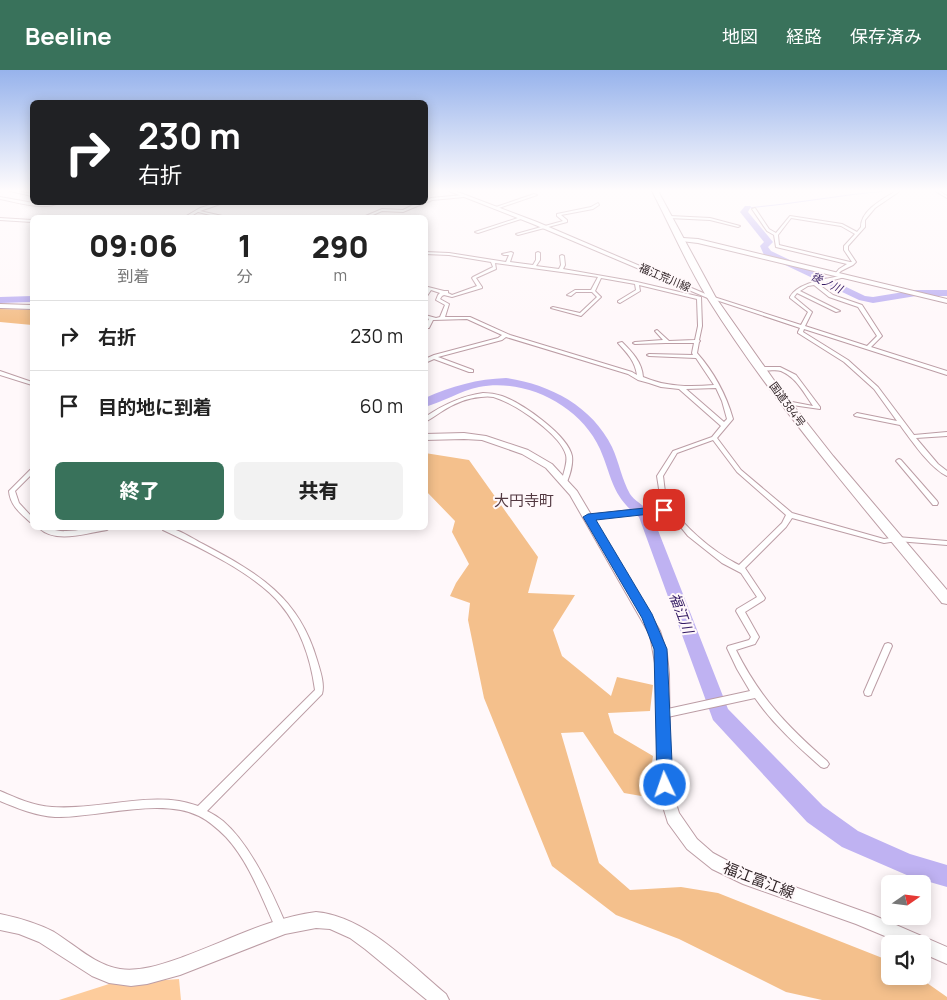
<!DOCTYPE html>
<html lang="ja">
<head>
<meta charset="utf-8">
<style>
  body { margin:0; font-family:Manrope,"Noto Sans JP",sans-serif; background:#f2f2f2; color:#222; height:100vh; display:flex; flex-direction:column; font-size:19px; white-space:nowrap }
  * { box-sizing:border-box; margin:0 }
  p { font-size:16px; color:#767676 }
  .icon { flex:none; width:28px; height:28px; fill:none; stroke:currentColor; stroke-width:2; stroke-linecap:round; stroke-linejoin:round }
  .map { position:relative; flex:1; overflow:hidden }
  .drawer { position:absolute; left:30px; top:145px; width:398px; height:315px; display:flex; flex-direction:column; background:#fff; border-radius:8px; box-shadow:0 2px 12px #0003 }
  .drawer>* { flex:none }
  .hud { position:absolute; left:30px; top:30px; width:398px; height:105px; border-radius:8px; box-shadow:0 2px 12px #0003; background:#202124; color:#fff; overflow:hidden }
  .needle { width:32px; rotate:76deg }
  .controls { position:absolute; left:881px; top:805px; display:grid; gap:10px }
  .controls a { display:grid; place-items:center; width:50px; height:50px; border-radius:8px; background:#fff; box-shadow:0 2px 12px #0003; font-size:25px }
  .pin { position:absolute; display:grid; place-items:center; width:42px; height:42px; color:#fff; margin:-21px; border-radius:10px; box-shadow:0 2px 8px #0006 }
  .me { position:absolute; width:55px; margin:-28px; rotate:357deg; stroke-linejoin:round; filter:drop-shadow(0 0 4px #0008) }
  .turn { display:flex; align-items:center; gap:18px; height:105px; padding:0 25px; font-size:22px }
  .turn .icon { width:65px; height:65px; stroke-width:2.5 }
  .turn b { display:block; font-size:35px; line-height:42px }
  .eta { display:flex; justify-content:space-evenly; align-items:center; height:85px; text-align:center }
  .eta b { font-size:30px; font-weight:800; line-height:35px }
  .cta { display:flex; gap:10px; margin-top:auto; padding:10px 25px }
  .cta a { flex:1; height:58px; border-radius:8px; background:#39725b; color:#fff; font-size:20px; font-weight:800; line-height:58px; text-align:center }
  .cta a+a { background:#f2f2f2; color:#222 }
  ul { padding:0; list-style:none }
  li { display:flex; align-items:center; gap:15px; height:70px; padding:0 25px; border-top:1px solid #e0e0e0 }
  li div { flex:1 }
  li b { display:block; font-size:19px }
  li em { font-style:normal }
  header { display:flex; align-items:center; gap:30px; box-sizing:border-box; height:70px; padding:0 25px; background:#39725b; color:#fff }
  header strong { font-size:24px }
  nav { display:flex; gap:28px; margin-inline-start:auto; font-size:18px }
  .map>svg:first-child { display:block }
  .green { fill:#fdcc9c }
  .forest { fill:#f4c08c }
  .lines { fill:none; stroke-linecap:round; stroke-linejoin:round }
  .stream { stroke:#bfb2f2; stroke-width:1 }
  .river { fill:#bfb2f2; fill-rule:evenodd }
  .street-casing { stroke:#bc9da5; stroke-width:2 }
  .secondary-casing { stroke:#bc9da5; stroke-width:2 }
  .primary-casing { stroke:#bc9da5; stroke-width:2 }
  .highway-casing { stroke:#bc9da5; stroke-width:2 }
  .street { fill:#fff; fill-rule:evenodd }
  .secondary { fill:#fff; fill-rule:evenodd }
  .primary { fill:#fff; fill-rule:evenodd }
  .highway { fill:#fff; fill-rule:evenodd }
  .route { fill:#1a73e8; stroke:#114b97 }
  .labels { text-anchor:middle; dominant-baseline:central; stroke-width:4; stroke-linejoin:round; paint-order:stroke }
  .far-street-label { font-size:11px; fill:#322629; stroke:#fff8fa }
  .far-water-label { font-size:11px; font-style:italic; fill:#331a63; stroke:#fff8fa }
  .water-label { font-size:14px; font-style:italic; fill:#331a63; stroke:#fff8fa }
  .quarter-label { font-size:15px; fill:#533941; stroke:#fff8fa }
  .near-street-label { font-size:15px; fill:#322629; stroke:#fff8fa }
</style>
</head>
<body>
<header>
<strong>Beeline</strong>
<nav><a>地図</a><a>経路</a><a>保存済み</a></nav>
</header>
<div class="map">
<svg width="947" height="930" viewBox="0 0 947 930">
  <rect width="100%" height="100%" fill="#fff8fa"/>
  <path class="green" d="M179,909L181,930H59L109,914Z"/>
  <g class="forest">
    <path d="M0,239L32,240V255L0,252Z"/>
    <path d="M425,383L469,390L538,487L528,523L575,525L553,560L562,586L611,626L617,607L653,615L650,641L608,643L614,663L653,686L647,727L624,723L583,662L561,663L599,793L630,820L681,817L718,823L890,891V906H917L947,927V930H822L786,922L679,869L616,845L552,796L484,628L468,550L470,533L450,526L456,513L469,494L452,462L455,451L425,420Z"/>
  </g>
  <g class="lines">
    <path class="stream" d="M748,138C794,134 839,125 885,121"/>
    <g class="river">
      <path d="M745,136H751L748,142L773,172L768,177L771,181L865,226L873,227L916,220H947V226H916L873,233L859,230L764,185L760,176L764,172L740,142Z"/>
      <path d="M32,226V232L0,233V227Z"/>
      <path d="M506,308C549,314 592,336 612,377C619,392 622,410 630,424C636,433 647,436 652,445L728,639L823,736L858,761L910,784L947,795V817L909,806L842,777L807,752L713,650L639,447C611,425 613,409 600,379C580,335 525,308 479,317C460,321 443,332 425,337V328C451,316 478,309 506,308Z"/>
    </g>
    <g class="street-casing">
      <g id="street">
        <path d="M10,121H16L32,124V126Z"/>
        <path d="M896,121H900L875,138L865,150V157L848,176V180L856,192L853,195L841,201L837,205L835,204L839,199L847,194L776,177L774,165L767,161L752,139L755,138L769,159L776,163L790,146L842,154L857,162L861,157C861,140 883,129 896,121ZM791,148L841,156L855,164L844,176V180L852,192H850L779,175L778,165Z"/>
        <path d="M935,121H939L947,126V128Z"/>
        <path d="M534,124L537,125L496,139L493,138Z"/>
        <path d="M463,125L464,127L432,130L403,142L382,141L366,148H361L382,139L403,140L419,132H425V131L431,128Z"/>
        <path d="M0,127L39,134L62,132C42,141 21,133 0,129Z"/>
        <path d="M220,132H226L200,141L231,148H223L198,142L188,148H183L200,138Z"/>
        <path d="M598,133L599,135L593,139L561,145L567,150V152L518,165L516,164L563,151L557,146V144L591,137Z"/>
        <path d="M670,146L710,148L740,156L738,157L710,150L669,148Z"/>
        <path d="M521,147L524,148L478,163L475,162Z"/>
        <path d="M0,148L32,150V152L0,150Z"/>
        <path d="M425,182L449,183L506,192L509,185H504L502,184L511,182L513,183L510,192L533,195L536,190V183L538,182L540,183V190L536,196L559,199L561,195L560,186L562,185L564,186L565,195L563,199L637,212L701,227L702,256L699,270L700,271L699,272L697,283C713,301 726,324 733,349L717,368L741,400L792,443L884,469L897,467L947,471V475L897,471L884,473L792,448L786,457L745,498L765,528L764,530L745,542L759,567L755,574L736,580C760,628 787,656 827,691L829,694L827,697L824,698L821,697C797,676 773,654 755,628L663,648L660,647L659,644L660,641L663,640L750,621L737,599L727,578L728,576L749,570L751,567L736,541L737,539L757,527L741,503L722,493L688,466L667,440L588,449L585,447L588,445L665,436L660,425L657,406L673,381L712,367L721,356L679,319L661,317L649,313L638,310L628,304L506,267L502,270L438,287L473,300V302H469L434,289L425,293V289L434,285L498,268L502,265L467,249L433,250L429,258H425V256L429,249L425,247V245L436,248L440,247L445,235L436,230L438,225L440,223L431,220L427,226H425V222L428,217L444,221H448V223L452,225L477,216L472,208L473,207L493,197L491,192L449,185L425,184ZM495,193L598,207L591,220H575L567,225L571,226L576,222H592L597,227L580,243L553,237L551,238L581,246L601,227L595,221L601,208L635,214L636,220L618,231V232L620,233L640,221L639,215L697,229L698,256L695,270L669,271L657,260L655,261L663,270L635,272L633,273L635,274L666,273H694L692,283L693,285L649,284L647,285L649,286L696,288L714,315C689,317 666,317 643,307C642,292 632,282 622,272L618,273C627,283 635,291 637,305L632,302L510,265L470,247H445L449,234L440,229L442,226L444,225L452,227L482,218V217L476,208L496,199ZM716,318L722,331L727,349L724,352L686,319ZM713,370L737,402L786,445L782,453L739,495C715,483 675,452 666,425C664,419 664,412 663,406L677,383Z"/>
        <path d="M844,205H845V207L818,214L833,225L862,235L882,266L871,277L947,301V305L804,259L803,262L848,290L878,317L914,365L947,362V366L916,368L938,394L947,401V406C930,398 911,370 900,355L855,346L854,345L857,343L897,351L874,319L844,292L798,263V262L800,258L710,228L714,227L801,255L808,242L790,228V227C798,212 828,209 844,205ZM814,215L829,227L858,237L877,266L867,276L805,256L812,242L794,227L797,223L836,242L840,241L800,221L808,216Z"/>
        <path d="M780,297L796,305L820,337V339L785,334V332L787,331L813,336C804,323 796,307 781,301C775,299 767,302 761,299L764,297Z"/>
        <path d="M0,301L32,312V315L0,305Z"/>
        <path d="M483,323C490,323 496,324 502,326C522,333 568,365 572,386C573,394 570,405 567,412H563L562,411C563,403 568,393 566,385C561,365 518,336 499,329C493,326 487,326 481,327C466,328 453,334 441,342C436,345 431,349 425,352V347C443,335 461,326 483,323Z"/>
        <path d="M899,389L901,390L937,431L938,433L937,435H933L897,392L896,391L897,390Z"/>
        <path d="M32,399V404L15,421L19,433L32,447V452H30C20,443 10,435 9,421L30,400Z"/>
        <path d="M39,458C48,457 56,462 66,461C81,461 96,456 110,458L107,460C86,463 56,474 39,458Z"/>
        <path d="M162,458C175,456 191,468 203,474C258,503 299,527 317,590C320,600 325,614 322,624L207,741C213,744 218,747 223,751C251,775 273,824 287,857L285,861L281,863L277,861C262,829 250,793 226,767C218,759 209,751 199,746C161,727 97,748 55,747C36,746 17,738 0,731V721C17,728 33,736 52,737C95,740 137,725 179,731C186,732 192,734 198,736L315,620C311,590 301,559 281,535C256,504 199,477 163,460Z"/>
        <path d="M888,573L891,574L892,576L872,622L871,625L868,626L865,625L864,622L884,576L885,574Z"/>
      </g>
    </g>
    <g class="secondary-casing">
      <g id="secondary">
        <path d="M683,168L698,169L947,229V233L698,173L681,171L680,170Z"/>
        <path d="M316,842C365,846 410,894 446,924L449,930H427L365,879L350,868L330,859L316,858L285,864L180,905L147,914L131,916L109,913L92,906L39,872L19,864L0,860V844C19,848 37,853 54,862C75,875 95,895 120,899C141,902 163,894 183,887C227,871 269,848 316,842Z"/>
      </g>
    </g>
    <g class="primary-casing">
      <g id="primary">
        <path d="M449,121H455L537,152L715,228L710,229L533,154Z"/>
        <path d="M0,234L32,235V239L0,238Z"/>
        <path d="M464,363L486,366L528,380L552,394L577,421L660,561L667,584L669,604L670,686L674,727L679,743L697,769L713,783L739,797L873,845L947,877V894L922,883V874H904L856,854L743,814L712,799L687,779L668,753L660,727L657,686V604L650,565L570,425L546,398L522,384L482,370L464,369L425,370V364Z"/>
      </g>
    </g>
    <g class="highway-casing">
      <path id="highway" d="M652,121H658L716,228L778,316L833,386L947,520V534L942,533C861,434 776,337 708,229C687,195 671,157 652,121Z"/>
    </g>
    <use href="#street" class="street"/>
    <use href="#secondary" class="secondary"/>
    <use href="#primary" class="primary"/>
    <use href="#highway" class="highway"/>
  </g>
  <linearGradient id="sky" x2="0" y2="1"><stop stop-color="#97b3ec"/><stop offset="0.48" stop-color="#fffcfd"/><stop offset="1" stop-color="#fffcfd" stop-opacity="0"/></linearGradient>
  <rect width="947" height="251" fill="url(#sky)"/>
  <path class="route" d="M664,436L668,437V442L596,450L652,544L667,579L673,715L671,721L665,723L660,721L657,715L654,579L642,548L583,447L588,444Z"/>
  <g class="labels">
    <g class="far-street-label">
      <text transform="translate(665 207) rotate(23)">福江荒川線</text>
      <text transform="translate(788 334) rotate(54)">国道384号</text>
    </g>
    <g class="far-water-label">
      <text transform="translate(827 212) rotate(26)">後ノ川</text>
    </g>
    <g class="water-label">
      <text transform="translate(682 543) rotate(69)">福江川</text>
    </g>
    <g class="quarter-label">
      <text x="524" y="430">大円寺町</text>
    </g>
    <g class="near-street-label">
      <text transform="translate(759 810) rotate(21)">福江富江線</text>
    </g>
  </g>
</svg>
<div class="controls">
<a><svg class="needle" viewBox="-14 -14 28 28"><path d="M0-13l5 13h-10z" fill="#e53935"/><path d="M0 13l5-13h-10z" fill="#767676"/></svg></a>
<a><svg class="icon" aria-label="sound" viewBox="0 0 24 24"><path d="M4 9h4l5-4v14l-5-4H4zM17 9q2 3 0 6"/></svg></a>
</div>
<div class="pin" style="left:664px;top:440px;background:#d93025"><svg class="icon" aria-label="arrive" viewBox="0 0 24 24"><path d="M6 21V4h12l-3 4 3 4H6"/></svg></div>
<svg class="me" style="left:665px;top:715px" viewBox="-20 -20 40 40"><circle r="17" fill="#1a73e8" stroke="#fff" stroke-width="3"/><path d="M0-11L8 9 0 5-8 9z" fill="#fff"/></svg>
<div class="hud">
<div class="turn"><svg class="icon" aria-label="right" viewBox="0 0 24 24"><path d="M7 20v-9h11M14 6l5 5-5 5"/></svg><div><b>230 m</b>右折</div></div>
</div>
<section class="drawer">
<div class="eta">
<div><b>09:06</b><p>到着</p></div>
<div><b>1</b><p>分</p></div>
<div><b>290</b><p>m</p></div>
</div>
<ul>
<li><svg class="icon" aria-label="right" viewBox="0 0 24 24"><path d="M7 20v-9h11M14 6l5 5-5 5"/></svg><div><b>右折</b></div><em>230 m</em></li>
<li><svg class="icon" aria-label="arrive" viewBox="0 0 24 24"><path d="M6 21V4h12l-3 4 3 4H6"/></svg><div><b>目的地に到着</b></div><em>60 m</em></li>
</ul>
<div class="cta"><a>終了</a><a>共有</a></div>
</section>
</div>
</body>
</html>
